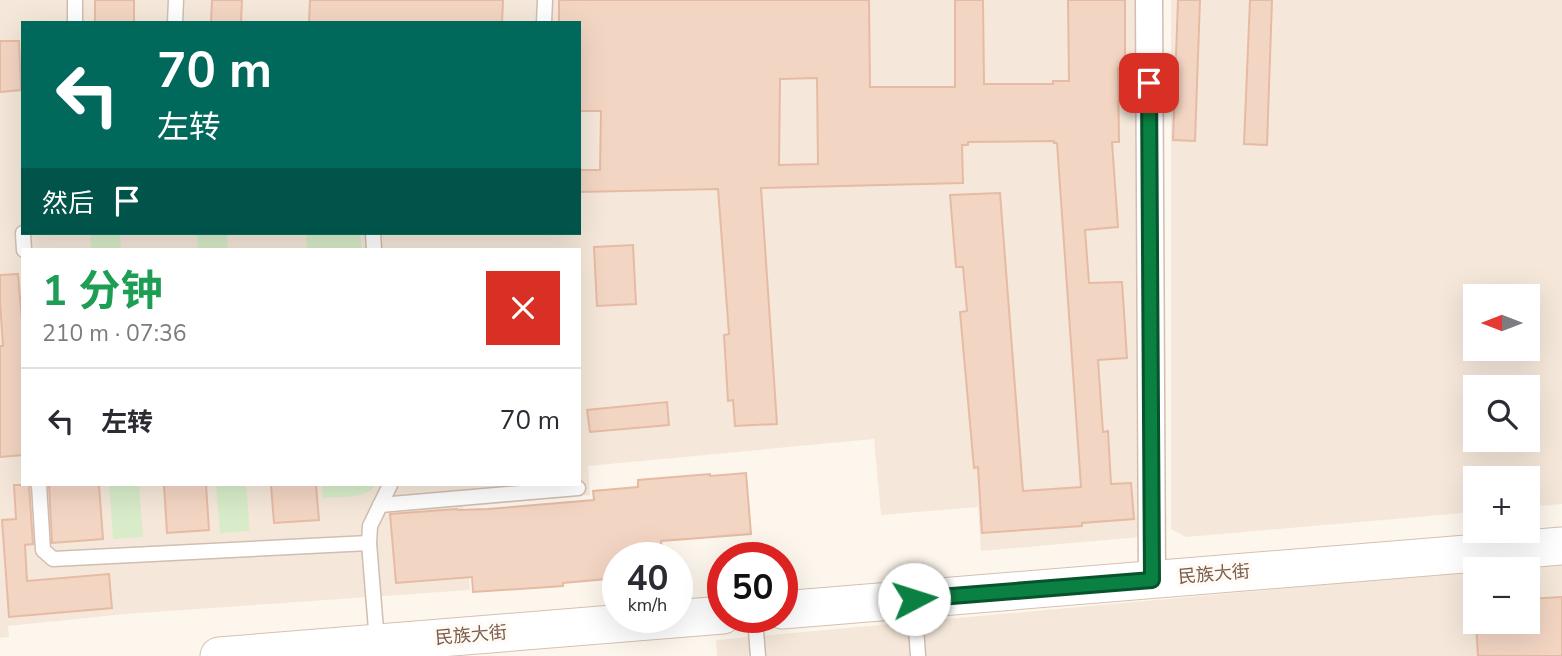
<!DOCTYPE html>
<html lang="zh">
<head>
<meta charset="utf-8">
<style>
  body { margin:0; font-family:"Nunito Sans","Noto Sans SC",sans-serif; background:#f7f7f7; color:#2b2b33; height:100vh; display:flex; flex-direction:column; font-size:26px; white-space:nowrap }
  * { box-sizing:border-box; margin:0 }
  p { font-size:23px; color:#7c7c81 }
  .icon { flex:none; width:38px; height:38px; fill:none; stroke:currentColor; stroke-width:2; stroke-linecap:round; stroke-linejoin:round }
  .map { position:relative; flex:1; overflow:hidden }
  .drawer { position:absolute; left:21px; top:248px; width:560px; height:238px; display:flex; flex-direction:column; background:#fff; border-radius:0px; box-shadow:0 7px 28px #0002 }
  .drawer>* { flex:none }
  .hud { position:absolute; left:21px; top:21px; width:560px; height:214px; border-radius:0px; box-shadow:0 7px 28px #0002; background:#00695c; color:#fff; overflow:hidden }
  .needle { width:46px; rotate:270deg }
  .fabs { position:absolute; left:1463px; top:284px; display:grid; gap:14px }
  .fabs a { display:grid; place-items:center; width:77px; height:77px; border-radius:0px; background:#fff; box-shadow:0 7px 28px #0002; font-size:35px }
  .speed { position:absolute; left:602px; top:542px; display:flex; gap:14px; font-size:35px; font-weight:700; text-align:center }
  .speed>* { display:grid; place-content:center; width:91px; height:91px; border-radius:50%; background:#fff; box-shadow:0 7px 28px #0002; line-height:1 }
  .speed small { font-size:18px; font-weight:400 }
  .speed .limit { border:10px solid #d22; background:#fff; color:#111 }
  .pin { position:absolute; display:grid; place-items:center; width:60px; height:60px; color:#fff; margin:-30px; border-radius:14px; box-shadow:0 4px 10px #0006 }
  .me { position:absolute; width:77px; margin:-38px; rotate:85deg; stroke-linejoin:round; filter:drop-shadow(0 0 5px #0008) }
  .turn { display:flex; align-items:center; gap:24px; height:147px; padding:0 21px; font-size:32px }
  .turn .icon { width:91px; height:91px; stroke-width:2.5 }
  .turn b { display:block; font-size:49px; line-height:60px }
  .then { display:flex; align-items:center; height:66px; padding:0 21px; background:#0003; gap:14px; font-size:26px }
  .round { display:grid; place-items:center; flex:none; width:74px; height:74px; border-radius:0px; background:#f7f7f7 }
  .overview { display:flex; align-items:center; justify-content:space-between; height:119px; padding:0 21px }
  h1 { font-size:42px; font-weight:700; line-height:52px; color:#1e9e55 }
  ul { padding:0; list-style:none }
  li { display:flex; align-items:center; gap:21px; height:105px; padding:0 21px; border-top:2px solid #e1e1e2 }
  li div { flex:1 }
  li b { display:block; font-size:26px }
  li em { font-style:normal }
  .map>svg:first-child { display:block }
  .residential { fill:#f5e8da; fill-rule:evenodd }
  .green { fill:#d8ecc9 }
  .building { fill:#f3d5c3; stroke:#e6bba3; stroke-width:2; fill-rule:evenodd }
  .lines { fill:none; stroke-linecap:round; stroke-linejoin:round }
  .service-casing { stroke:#d1beb0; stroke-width:17 }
  .minor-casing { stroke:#d1beb0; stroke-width:29 }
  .secondary-casing { stroke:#d6c0b0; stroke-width:39 }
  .service { stroke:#fff; stroke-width:14 }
  .minor { stroke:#fff; stroke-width:26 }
  .secondary { stroke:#fff; stroke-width:37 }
  .route-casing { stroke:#07532c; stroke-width:18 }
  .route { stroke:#0b8043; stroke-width:12 }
  .labels { text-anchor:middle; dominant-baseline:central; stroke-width:7; stroke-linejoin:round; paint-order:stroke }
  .street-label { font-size:18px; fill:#7a5c4d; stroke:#fffaf3 }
</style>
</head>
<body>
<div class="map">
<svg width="1562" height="656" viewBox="0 0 1562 656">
  <rect width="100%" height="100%" fill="#fdf6ec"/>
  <g class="residential">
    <path d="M0,0H1138L1140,537L981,551L978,507L881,515L874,439L588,466L590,495L463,507L470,590L125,614L8,626L9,637L0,638ZM23,23H579V233H23ZM23,250H579V485H23Z"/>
    <path d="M1171,0H1562V504L1528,507V478H1475V512L1186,537L1171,529ZM1475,296H1528V348H1475ZM1475,387H1528V439H1475Z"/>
    <path d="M1562,563V656H717L716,640L1475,571V621H1528V569H1499Z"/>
  </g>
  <g class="green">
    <path d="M90,233H120L121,250H91Z"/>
    <path d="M197,233H227L228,250H198Z"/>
    <path d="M306,233H360L362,250H307Z"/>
    <path d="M109,485H139L143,537L113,539Z"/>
    <path d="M216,485H246L250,531L220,533Z"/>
    <path d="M322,485H375C366,500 339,496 323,498Z"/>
  </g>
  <g class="building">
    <rect x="95" y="0" width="39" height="23"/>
    <path d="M212,0H242L241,23H211Z"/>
    <path d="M310,0H503L502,23H309Z"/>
    <path d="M559,0H869L870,87H955V0H983L984,84H1053V81H1069L1068,0H1125V68H1118L1119,142H1112L1118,227L1085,230L1089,283L1122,282L1127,358L1098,360L1103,432L1108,431L1111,484L1131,483L1134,519L1082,523V526L982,533L978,467L974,468L960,312L967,311L963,267H956L950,195L1000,193L1023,491L1081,487L1057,143H1054V141L968,142V145H962L963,183L761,188L777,424L735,426L733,400L728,401L724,335L729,334L718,189L579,192V170H600L601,111H579V23H559ZM817,78L818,164L779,165L780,79Z"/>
    <path d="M1178,0H1200L1195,141L1173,140Z"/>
    <path d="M1250,0H1272L1267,145L1244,144Z"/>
    <path d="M0,41H19L21,90L0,92Z"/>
    <path d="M633,245L636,304L597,306L594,247Z"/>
    <path d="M18,274L23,334V455L0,457V346H3L0,301V275Z"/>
    <path d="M667,402L669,425L590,432L587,410Z"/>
    <path d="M746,473L751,534L661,541L663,558H618V578L563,583V586L473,592L472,577L396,583L390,514L457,509L458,510L488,509L594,500L593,491L638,487V480L710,474V476Z"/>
    <path d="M14,485H29L33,544L25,545L27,581L109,574L112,608L9,617L2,520L16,519Z"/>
    <path d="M49,485H99L103,539L52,543Z"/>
    <path d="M164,485H206L209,530L167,533Z"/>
    <path d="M271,485H316L319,520L274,523Z"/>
    <path d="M1562,597V656H1478L1476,621H1528V599Z"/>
  </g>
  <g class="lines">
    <g class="service-casing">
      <g id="service">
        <path d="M75,0V23"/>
        <path d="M175,23L176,0"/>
        <path d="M544,23L545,0"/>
        <path d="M23,233L24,250"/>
        <path d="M373,233L374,250"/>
        <path d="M39,485L43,550L53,559L369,543"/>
        <path d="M380,505L578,488"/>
        <path d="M914,599L918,656"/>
        <path d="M755,618L758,656"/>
        <path d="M377,642L369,543L370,526L390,485"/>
      </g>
    </g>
    <g class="minor-casing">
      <path id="minor" d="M1149,0L1152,580"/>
    </g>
    <g class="secondary-casing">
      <g id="secondary">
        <path d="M782,610L1562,546"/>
        <path d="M219,656L723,615"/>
      </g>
    </g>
    <use href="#service" class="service"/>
    <use href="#minor" class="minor"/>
    <use href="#secondary" class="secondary"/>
  </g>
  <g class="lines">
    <g class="route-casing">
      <path id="route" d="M914,599L1152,580L1149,83"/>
    </g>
    <use href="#route" class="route"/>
  </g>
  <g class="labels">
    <g class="street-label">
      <text transform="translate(1214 574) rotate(-5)">民族大街</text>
      <text transform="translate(471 635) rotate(-5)">民族大街</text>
    </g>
  </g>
</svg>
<div class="fabs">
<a><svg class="needle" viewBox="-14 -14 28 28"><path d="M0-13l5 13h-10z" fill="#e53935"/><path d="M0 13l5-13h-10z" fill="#7c7c81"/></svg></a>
<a><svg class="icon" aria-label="search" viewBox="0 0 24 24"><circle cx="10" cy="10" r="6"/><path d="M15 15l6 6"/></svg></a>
<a>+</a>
<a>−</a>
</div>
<div class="speed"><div>40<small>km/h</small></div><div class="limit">50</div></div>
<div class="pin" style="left:1149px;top:83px;background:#d93025"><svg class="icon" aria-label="arrive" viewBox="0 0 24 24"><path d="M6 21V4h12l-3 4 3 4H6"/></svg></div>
<svg class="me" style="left:914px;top:599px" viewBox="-20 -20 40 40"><circle r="19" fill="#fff"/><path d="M0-13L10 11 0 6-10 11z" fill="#0b8043"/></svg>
<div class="hud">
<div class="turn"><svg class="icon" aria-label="left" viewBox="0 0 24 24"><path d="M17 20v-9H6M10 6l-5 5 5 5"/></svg><div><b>70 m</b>左转</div></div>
<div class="then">然后<svg class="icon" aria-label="arrive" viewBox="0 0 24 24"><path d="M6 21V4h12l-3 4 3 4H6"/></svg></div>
</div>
<section class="drawer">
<div class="overview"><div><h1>1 分钟</h1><p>210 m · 07:36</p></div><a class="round" style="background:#d93025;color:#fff"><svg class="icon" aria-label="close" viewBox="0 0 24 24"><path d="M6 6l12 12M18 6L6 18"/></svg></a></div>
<ul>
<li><svg class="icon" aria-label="left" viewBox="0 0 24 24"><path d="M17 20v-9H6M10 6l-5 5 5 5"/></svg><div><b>左转</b></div><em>70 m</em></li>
</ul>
</section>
</div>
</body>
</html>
